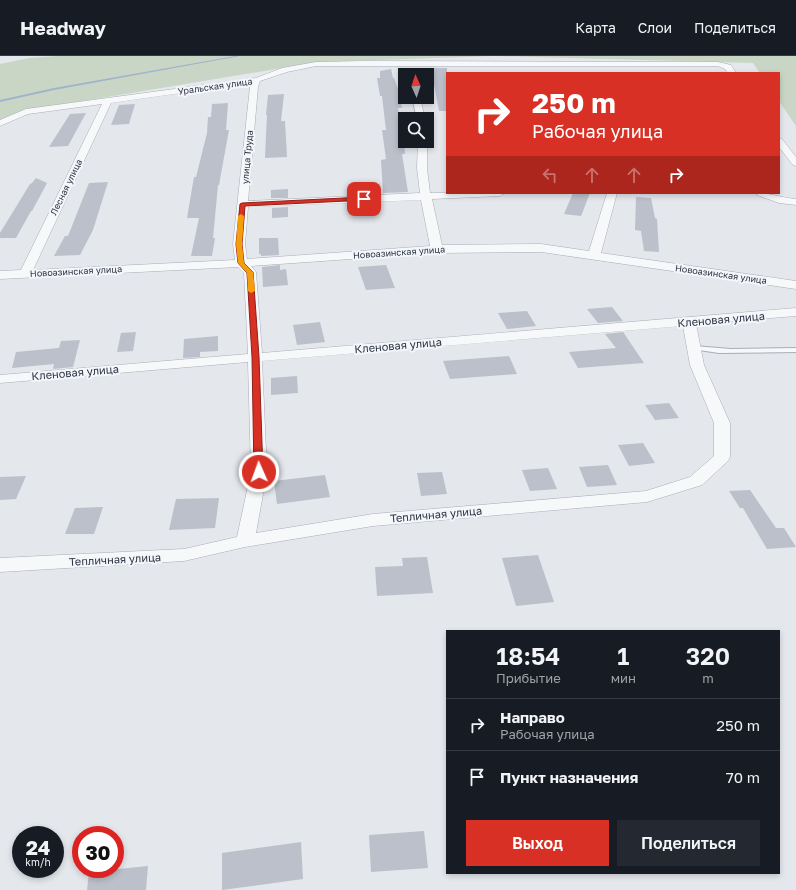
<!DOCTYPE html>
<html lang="ru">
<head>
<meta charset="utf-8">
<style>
  body { margin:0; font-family:"Golos Text",sans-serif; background:#242831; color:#f1f3f6; height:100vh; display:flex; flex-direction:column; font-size:15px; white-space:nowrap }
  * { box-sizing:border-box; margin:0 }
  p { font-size:13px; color:#9ea1a6 }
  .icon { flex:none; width:22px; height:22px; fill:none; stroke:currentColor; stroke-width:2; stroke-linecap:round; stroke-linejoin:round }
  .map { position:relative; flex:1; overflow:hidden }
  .details { position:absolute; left:446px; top:574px; width:334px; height:244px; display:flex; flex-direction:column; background:#171b24; border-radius:0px; box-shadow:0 2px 6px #0003 }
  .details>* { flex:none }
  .hud { position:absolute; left:446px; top:16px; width:334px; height:122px; border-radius:0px; box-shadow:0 2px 6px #0003; background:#d93025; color:#fff; overflow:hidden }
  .needle { width:26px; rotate:357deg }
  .controls { position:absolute; left:398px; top:12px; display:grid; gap:8px }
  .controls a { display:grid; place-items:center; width:36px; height:36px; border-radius:0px; background:#171b24; box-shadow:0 2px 6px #0003; font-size:20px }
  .speed { position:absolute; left:12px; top:770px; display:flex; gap:8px; font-size:20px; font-weight:700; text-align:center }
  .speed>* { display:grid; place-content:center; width:52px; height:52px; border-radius:50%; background:#171b24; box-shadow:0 2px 6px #0003; line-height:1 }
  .speed small { font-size:10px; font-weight:400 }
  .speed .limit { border:6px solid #d22; background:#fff; color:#111 }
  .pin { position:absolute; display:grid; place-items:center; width:34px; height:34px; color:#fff; margin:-17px; border-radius:8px; box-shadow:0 2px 6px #0006 }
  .me { position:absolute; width:44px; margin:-22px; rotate:358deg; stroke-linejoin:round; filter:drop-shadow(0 0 3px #0008) }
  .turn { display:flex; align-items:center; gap:14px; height:84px; padding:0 20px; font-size:18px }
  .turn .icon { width:52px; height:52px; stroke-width:2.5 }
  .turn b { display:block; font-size:28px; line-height:34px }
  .lanes { display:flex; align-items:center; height:38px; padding:0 20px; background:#0003; justify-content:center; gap:20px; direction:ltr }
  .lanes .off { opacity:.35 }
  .eta { display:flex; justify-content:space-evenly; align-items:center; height:68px; text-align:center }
  .eta b { font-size:24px; font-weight:600; line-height:28px }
  .button { display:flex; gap:8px; margin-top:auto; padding:8px 20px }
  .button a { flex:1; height:46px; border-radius:0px; background:#d93025; color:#fff; font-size:16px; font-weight:600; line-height:46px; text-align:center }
  .button a+a { background:#242831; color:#f1f3f6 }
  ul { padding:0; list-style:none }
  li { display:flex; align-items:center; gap:12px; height:52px; padding:0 20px; border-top:1px solid #363941 }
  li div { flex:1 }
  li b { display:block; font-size:15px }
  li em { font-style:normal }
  header { display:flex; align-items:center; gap:24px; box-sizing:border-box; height:56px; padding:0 20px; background:#171b24; border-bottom:1px solid #363941 }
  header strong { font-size:19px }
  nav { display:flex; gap:22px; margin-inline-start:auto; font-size:14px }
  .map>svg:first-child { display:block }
  .green { fill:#c9d6c5 }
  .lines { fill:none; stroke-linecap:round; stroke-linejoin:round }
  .stream { fill:#9fb4cc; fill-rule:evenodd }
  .building { fill:#bbc0ca }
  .service-casing { stroke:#a9aeb7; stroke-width:2 }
  .minor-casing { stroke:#a9aeb7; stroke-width:1 }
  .service { fill:#f7f8fa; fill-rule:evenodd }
  .minor { fill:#f7f8fa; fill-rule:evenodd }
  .route { fill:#d93025; stroke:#8d1f18 }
  .slow { fill:#f59e0b }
  .labels { text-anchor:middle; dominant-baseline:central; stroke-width:4; stroke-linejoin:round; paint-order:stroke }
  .far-street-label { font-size:9px; fill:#2b3445; stroke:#f4f6f9 }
  .street-label { font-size:11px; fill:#2b3445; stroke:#f4f6f9 }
</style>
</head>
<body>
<header>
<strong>Headway</strong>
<nav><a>Карта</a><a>Слои</a><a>Поделиться</a></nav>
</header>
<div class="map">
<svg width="796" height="834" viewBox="0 0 796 834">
  <rect width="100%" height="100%" fill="#e4e7ec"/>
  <path class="green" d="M57,0H796V70L779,45V17H760L753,7L495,0L318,6L23,55L0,64V8L29,2Z"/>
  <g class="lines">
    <path class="stream" d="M235,0H240L54,34L0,46V44L54,32Z"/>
  </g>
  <g class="building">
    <path d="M431,12H447V55H439Z"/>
    <path d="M391,13L393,22H394L399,36L402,52H398L403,80L405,98H402L408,136L383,137L381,104L386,103L382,74H386L382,40H380L377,22H380V15Z"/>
    <path d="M284,38L281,65H285L287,101L265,102L267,59H266L268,39Z"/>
    <path d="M228,47L226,74H229L219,129H218L213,182H215L212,200H191L199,162H187L194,121H196L207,77L208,61H211L212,48Z"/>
    <path d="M135,48L129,68L111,69L119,49Z"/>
    <path d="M86,57L68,90L49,91L70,58Z"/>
    <path d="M36,122L47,127L32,155H31L16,182H0V177L30,128L32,127Z"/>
    <path d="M108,126L93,174L80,199L54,200L65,180H68L89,127Z"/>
    <path d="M288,133V142H271V134Z"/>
    <path d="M573,137H590L581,160L564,158Z"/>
    <path d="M636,141L651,142L655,162L657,163L659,196L644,195L641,175L635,174Z"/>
    <path d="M288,151V161L272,162V152Z"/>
    <path d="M259,182H278L279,199L261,200V198H259Z"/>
    <path d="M280,209V214L286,213L288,229L263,231L262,211Z"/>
    <path d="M386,209L395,232L366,234L358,211Z"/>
    <path d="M612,251L623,265L598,267L587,253Z"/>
    <path d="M527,255L536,270L507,273L498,257Z"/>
    <path d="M320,266L325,286L297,289L293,269Z"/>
    <path d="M136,276L133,295L117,296L121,277Z"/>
    <path d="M623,276L644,307L578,312L569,296L616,292L605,278Z"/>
    <path d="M218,280V295L200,296V301L183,302L184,283Z"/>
    <path d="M80,284L73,311L53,313L54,308L12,312L16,296L59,292L61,285Z"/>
    <path d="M509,300L517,318L450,323L443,305Z"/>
    <path d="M297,320L298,337L271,339V322Z"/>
    <path d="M669,347L679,362L655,364L645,349Z"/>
    <path d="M643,387L655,407L629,410L618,389Z"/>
    <path d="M608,409L617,429L587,431L579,411Z"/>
    <path d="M548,412L557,433L530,435L522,414Z"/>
    <path d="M442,416L447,438L421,440L417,417Z"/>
    <path d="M325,419L330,441L277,448L274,425Z"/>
    <path d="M26,420L16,443L0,444V421Z"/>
    <path d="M750,434L776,472H784L796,491L767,493L743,452H740L729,435Z"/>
    <path d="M219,442L215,472L169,474L176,443Z"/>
    <path d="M103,451L94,478H65L75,452Z"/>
    <path d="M538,499L554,546L516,550L502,502Z"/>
    <path d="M427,501L433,537L377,540L375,511L403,510L402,502Z"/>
    <path d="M424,775L428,812L371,816L369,779Z"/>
    <path d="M301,786L303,823L222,834V797Z"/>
    <path d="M148,810L146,834H87L89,816Z"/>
  </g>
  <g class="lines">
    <g class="service-casing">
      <path id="service" d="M694,290L731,293L796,292V296L719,297L692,293L691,292Z"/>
    </g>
    <g class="minor-casing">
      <g id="minor">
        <path d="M366,5L718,6L731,9L736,17H728L725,13L718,10H316L287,16L260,25L258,31L248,145L420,137L417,112L418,85L427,84V112L430,137H505L500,140L432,143L442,189L541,188L589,195L607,137H617L601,197L796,225V233L541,196L437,197L251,210L256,216L262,297L796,252V260L696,268L704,309L730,367V401L728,405L702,429L647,446L373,470L245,491L184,505L0,516V502L184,493L237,481L251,416L248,306L0,327V319L248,298L244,217L238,211L0,223V215L21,214L102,48L28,58L0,70V64L26,53L256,22L282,12L316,6ZM252,27L250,31L233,188L235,204L33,214L111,47ZM421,144L430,190L247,203L245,188L248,151ZM683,270L690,309L714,367V400L690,421L646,435L373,458L256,477L267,416L262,305Z"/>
        <path d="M412,41H420L425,63H417Z"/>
        <path d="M779,82L782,83L796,101V110L793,109L779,91Z"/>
        <path d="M756,137C771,137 781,142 796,143V149L779,147L757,139Z"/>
      </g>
    </g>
    <use href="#service" class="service"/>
    <use href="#minor" class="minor"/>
  </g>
  <path class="route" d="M364,141L367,143V144L245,150L242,188L244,207L253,216L259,301L263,416L262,418H255L254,416L252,301L247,217L238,207L236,188L240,148L242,147Z"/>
  <path class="slow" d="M241,158L244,160L242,188L244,207L253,216L255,235L251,237L248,235L247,217L238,207L236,188L238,160Z"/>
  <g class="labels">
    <g class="far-street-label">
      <text transform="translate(215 30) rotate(-8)">Уральская улица</text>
      <text transform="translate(247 101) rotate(-85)">улица Труда</text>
      <text transform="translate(66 131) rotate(-64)">Лесная улица</text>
      <text transform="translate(399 196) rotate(-4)">Новоазинская улица</text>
      <text transform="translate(76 215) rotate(-3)">Новоазинская улица</text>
      <text transform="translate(721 218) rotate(8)">Новоазинская улица</text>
    </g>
    <g class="street-label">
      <text transform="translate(721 263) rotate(-5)">Кленовая улица</text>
      <text transform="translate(398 289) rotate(-5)">Кленовая улица</text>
      <text transform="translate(75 316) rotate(-5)">Кленовая улица</text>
      <text transform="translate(436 458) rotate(-5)">Тепличная улица</text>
      <text transform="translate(115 503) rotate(-3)">Тепличная улица</text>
    </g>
  </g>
</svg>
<div class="controls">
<a><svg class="needle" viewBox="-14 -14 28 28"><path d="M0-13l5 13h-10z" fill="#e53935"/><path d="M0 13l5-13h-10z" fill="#9ea1a6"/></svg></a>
<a><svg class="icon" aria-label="search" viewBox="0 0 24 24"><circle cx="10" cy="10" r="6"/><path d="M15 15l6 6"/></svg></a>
</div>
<div class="speed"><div>24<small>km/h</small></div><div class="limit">30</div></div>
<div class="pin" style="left:364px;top:143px;background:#d93025"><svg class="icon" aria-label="arrive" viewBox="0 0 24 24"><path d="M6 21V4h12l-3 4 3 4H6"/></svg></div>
<svg class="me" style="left:259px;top:416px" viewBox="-20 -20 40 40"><circle r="17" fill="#d93025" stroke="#fff" stroke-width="3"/><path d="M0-11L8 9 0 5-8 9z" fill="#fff"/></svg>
<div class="hud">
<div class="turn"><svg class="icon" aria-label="right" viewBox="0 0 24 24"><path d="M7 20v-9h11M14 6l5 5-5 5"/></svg><div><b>250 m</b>Рабочая улица</div></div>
<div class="lanes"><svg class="icon off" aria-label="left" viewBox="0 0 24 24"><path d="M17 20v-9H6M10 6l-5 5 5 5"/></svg><svg class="icon off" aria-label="ahead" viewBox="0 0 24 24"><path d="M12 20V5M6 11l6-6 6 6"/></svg><svg class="icon off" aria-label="ahead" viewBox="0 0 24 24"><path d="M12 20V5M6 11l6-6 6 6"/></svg><svg class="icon" aria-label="right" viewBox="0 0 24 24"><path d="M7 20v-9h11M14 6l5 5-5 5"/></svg></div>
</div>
<section class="details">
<div class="eta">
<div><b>18:54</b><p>Прибытие</p></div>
<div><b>1</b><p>мин</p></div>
<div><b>320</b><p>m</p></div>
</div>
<ul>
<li><svg class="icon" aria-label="right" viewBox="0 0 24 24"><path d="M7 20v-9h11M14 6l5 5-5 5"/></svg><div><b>Направо</b><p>Рабочая улица</p></div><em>250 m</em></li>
<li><svg class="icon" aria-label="arrive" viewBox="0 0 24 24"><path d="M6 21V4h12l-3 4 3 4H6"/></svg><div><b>Пункт назначения</b></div><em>70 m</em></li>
</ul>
<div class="button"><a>Выход</a><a>Поделиться</a></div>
</section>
</div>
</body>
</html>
